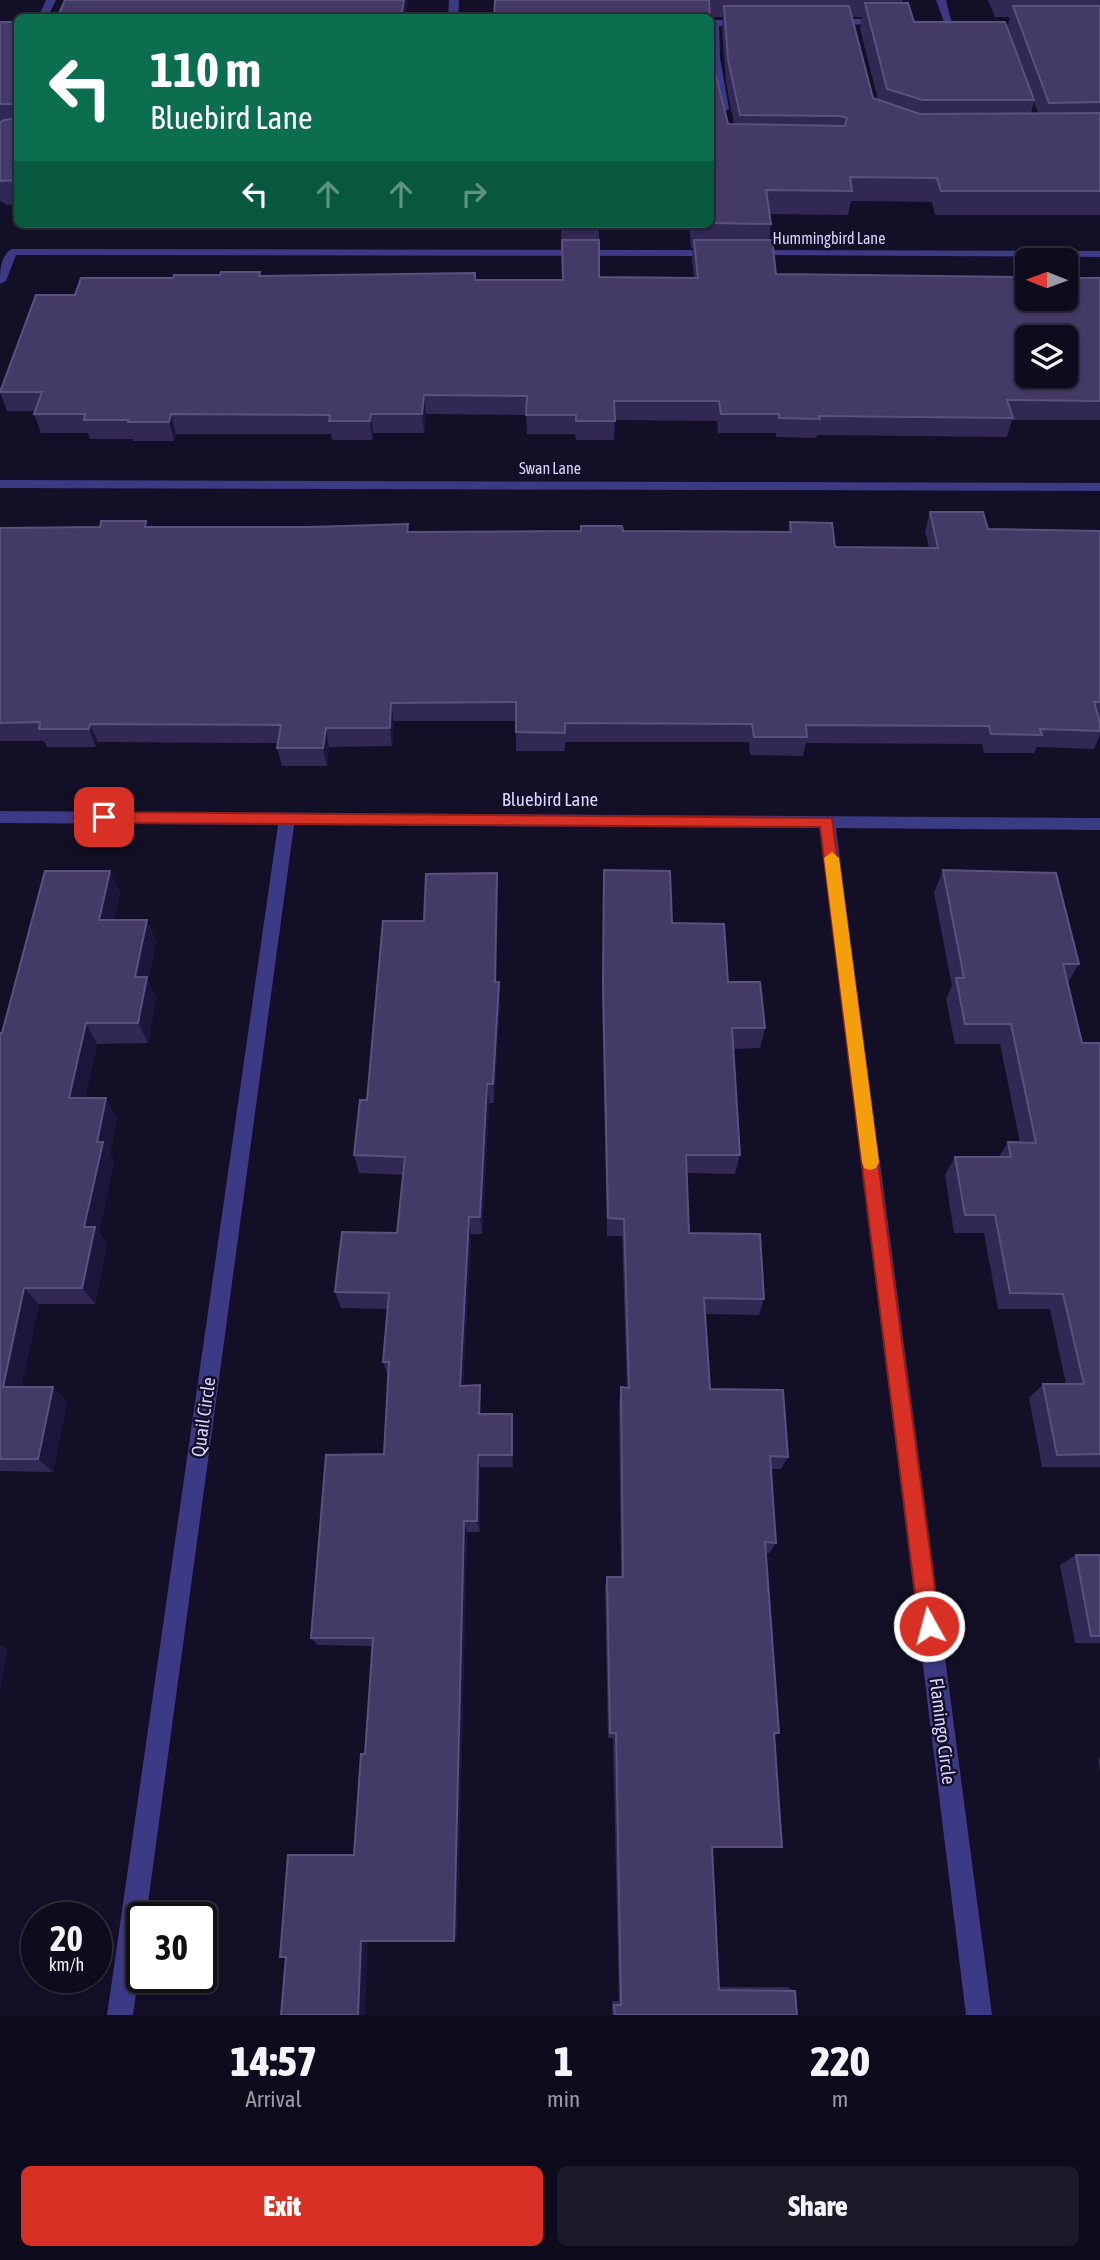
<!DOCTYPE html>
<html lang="en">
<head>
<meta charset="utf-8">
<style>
  body { margin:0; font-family:"Asap Condensed",sans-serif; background:#1c1929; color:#f1f3f6; height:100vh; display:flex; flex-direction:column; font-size:26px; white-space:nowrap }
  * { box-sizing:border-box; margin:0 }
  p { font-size:23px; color:#9b9ba3 }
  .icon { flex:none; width:38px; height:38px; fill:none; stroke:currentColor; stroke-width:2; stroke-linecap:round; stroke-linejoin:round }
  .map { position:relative; height:2015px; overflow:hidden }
  .details { display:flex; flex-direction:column; background:#0e0b1c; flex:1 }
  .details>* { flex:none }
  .banner { position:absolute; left:14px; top:14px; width:700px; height:214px; border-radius:10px; box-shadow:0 2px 5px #0004,0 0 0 2px #2e2b3b; background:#0b6e4f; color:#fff; overflow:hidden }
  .needle { width:46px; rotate:271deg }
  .buttons { position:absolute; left:1015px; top:248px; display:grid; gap:14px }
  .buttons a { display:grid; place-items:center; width:63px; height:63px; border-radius:10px; background:#0e0b1c; box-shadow:0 2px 5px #0004,0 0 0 2px #2e2b3b; font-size:35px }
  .speed { position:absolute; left:21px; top:1902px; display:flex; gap:14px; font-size:35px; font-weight:700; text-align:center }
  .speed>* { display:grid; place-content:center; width:91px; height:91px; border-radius:50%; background:#0e0b1c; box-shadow:0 2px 5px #0004,0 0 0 2px #2e2b3b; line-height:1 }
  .speed small { font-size:18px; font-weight:400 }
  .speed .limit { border:4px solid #111; border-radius:10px; background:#fff; color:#111 }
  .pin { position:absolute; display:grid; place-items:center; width:60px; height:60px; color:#fff; margin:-30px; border-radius:14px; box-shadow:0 4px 10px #0006 }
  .me { position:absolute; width:77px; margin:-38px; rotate:353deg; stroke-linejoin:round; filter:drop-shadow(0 0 5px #0008) }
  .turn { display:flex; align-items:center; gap:24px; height:147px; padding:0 21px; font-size:32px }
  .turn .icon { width:91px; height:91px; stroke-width:2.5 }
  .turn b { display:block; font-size:49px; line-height:60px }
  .lanes { display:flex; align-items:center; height:66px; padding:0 21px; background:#0003; justify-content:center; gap:35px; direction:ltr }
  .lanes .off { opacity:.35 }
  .eta { display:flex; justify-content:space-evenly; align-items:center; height:119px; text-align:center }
  .eta b { font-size:42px; font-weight:800; line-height:49px }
  .button { display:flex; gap:14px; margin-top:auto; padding:14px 21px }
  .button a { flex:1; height:80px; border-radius:10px; background:#d93025; color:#fff; font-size:28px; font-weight:800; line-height:80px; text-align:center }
  .button a+a { background:#1c1929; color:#f1f3f6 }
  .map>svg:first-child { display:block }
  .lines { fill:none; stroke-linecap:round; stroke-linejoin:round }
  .service { fill:#3d3a85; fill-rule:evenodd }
  .minor { fill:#3d3a85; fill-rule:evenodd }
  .wall { fill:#312854; fill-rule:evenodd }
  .shaded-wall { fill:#1d163a }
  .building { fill:#433a66; stroke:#5a527e; stroke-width:2; fill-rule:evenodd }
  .route { fill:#d93025; stroke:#8d1f18; stroke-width:2 }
  .slow { fill:#f59e0b }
  .labels { text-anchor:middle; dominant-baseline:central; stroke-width:5; stroke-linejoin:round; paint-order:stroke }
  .far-street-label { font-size:16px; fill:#d9d4ff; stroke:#130f26 }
  .street-label { font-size:19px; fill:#d9d4ff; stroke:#130f26 }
</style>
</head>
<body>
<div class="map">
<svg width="1100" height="2015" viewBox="0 0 1100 2015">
  <rect width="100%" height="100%" fill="#130f26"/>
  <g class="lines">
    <g class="service">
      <path d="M46,0H56L47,18H38Z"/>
      <path d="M714,20L719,23L720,58L729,109L724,112L719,109L710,60V21Z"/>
    </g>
    <g class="minor">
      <path d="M449,0H459L458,18H448Z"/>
      <path d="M936,0H946L952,24L944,22Z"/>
      <path d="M885,19L890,22L888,24L829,25L824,22L829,19Z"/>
      <path d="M710,20H745L750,23L745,26H710Z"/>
      <path d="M12,249L715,250L721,253L715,256L16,255L6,281L0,284C0,272 0,255 12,249Z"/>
      <path d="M750,250L1100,251V257L746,255L744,253Z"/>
      <path d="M0,480L1100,483V491L0,488Z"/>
      <path d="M0,811L1100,818V830L836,828L992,2015H966L820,828L294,825L146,1918H142V1950L133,2015H107L278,825L0,823Z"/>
    </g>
  </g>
  <g class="wall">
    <path d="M495,0H903L902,3L914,22L1007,29L1010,17H995L988,0H1100V215H935L932,202L851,201L848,215L769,214L771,224L769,240L776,274L1100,278V420H1012L1007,437L817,435L816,438L776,437V433H718L717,421L615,420L614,440H576L575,434H527L526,415L426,414L424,433H373L372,440H332L331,434H176L174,441H133V439H90L88,433H41L34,414L35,411H7L0,392L75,295L173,278L260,272L261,276L476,280H562L561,224H599V277L694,278L692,259L693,248H691L689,224H710L712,60L728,124H734L726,83L722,29L723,17L494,18ZM852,17H862L860,29L878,100L873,98ZM1034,102L1038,113H1031Z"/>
    <path d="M0,22H18V204L7,205L0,201Z"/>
    <path d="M930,512L988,529L1100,531V735L1094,749L1037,747L1034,753H984L982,744L806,743L803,756L750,755L749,742H565V751H516V721H394L392,746L329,747L327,766H282L277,748L278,743L98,742L96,747H47L44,741H0V528L309,527L408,524L409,532H788L790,522L835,547L929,548L925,531Z"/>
    <path d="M604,870L672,923L728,982L765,1028L760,1048L733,1049L740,1155L735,1174L687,1173L689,1233L764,1299L759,1315L705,1314L710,1389L788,1457L781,1469H770L776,1543L769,1553H766L779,1733L774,1736L782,1847L775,1848H712L719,1987H787L795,1991L797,2015H612V2001H619L613,1738H608L605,1586L607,1577H621L619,1402L621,1387L627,1388L622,1236H607L602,1004Z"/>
    <path d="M943,870L1079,964L1067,984L1082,1043H1100V1467H1042L1029,1398L1043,1384H1066L1050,1309H998L984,1233H954L945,1175L955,1157H999L1008,1142L1020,1143L1000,1044H955L946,999L952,986L934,893Z"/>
    <path d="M497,873L498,895L496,982L500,1002L494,1103H489L482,1234H471L463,1386L481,1399V1414H512L513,1467H480V1532H467L457,1939L454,1941L354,1855L365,1754L373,1646L318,1645L311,1638L384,1454L388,1376L383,1362L388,1309L341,1308L335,1292L397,1233L403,1175L359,1173L354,1155L367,1100L424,921Z"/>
    <path d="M120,893L114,920H147L156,942L148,981L156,998L148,1043L97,1044L85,1098L117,1118L110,1153L114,1161L99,1233L107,1244L95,1304H39L21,1387L67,1401L53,1472L0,1471V1033H2Z"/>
    <path d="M1076,1555H1100V1643H1075L1060,1565Z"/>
    <path d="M1100,1758V1772L1098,1759Z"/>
  </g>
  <g class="shaded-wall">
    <path d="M404,0H409L406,18H401Z"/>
    <path d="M424,395L426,414L424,433L422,414Z"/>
    <path d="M171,414L176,434L174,441L169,422Z"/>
    <path d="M371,414L373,433L372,440L370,421Z"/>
    <path d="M391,703L394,721L392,746L390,728Z"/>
    <path d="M90,724L98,742L96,747L89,729Z"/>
    <path d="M326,728L329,747L327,766L323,748Z"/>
    <path d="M110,871L120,893L109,942L99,920Z"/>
    <path d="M497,873L498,895L496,1002L495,982Z"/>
    <path d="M147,920L156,942L148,981L156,998L148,1043L138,1023L135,977Z"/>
    <path d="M499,982L500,1002L494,1103L493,1084Z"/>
    <path d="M86,1023L97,1044L81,1118L69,1098Z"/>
    <path d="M487,1084L489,1103L482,1234L480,1217Z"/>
    <path d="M106,1098L117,1118L110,1153L114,1161L99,1233L107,1244L95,1304L82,1288L84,1227L97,1142Z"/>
    <path d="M469,1217L471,1234L462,1399L460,1386Z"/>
    <path d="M24,1288L39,1304L18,1401L3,1387Z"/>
    <path d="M480,1385L481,1399V1428L479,1414Z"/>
    <path d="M53,1387L67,1401L53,1472L38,1459Z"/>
    <path d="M512,1414L513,1427V1467L512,1455Z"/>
    <path d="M478,1455L480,1467V1532L477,1521Z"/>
    <path d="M464,1521L467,1532L457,1939L454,1941Z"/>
    <path d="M0,1645L8,1649L0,1691Z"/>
    <path d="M368,1940L365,2015H358L361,1941Z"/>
  </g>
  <g class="building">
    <path d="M65,0H404L401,18H57Z"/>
    <path d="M495,0H709L710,18H494Z"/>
    <path d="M865,3H908L914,22H1005L1034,100H923L887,89Z"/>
    <path d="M724,6H849L873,98L920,114L1100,113V191H941L937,178L850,177L852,191L766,190L771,224L710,223V21L712,60L728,124L845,126L847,118L841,116L740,115L728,59Z"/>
    <path d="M1013,6H1100V102L1049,103Z"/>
    <rect x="0" y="22" width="18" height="82"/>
    <path d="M18,114V180L0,181V122L4,120L13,119V116Z"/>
    <rect x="562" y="224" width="37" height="4"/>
    <path d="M562,240H599V277L698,278L694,240H772L776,274L1027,277V299H1066V278H1100V401L1007,400L1013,418L819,416L820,419L779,418V414H721L719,401H614L615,421H576V415H526L527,396L424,395L422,414H371L370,421H329L330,415L171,414L169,422H128V420H84L85,414H34L42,392H0L36,295H75L81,278H173L174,275H220L221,272H260L259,276L475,273V280H563ZM1027,338H1066V376H1027Z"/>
    <path d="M930,512H983L988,529L1100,531V702H1094L1100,723V731L1040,729L1042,735L991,734L989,726L806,725L807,737H754L752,724L565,723V733L516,732V702L391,703L390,728H326L323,748H277L281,725L90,724L89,729H39L40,722L0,723V528L100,527L101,521H146L145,527H309L408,524L407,532L581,531V526H622L623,531L791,532L790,522L832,523L835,547L938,548Z"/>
    <path d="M604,870L670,871L672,923L724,924L728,982H760L765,1028H732L740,1155H686L689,1233L760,1234L764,1299L704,1298L710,1389L783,1390L788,1457L770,1456L776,1543L765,1542L779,1733H774L782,1847H712L719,1990L795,1991L797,2015H615L614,2005H621L616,1733H610L607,1577H623L621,1387L629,1388L624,1219L608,1218L603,983Z"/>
    <path d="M943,870L1056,873L1079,964H1063L1082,1043H1100V1454L1057,1455L1043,1384H1084L1063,1294L1010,1293L995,1215H965L955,1157H1011L1008,1142L1036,1143L1011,1024H965L956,978H964Z"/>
    <path d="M45,871H110L99,920H147L135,977H147L138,1023H86L69,1098H106L97,1142H103L84,1227H95L82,1288H24L3,1387H53L38,1459H0V1033H2Z"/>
    <path d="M497,873L495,982H499L493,1084H487L480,1217H469L460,1386L480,1385L479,1414H512V1455H478L477,1521H464L454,1941H361L358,2015H281L286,1957H280L288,1855H354L361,1754H365L373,1638H311L326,1455L384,1454L389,1362H383L389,1293L335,1292L342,1232L397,1233L405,1157L354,1155L360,1100H367L383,921H424L426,874Z"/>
    <path d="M1076,1555H1100V1636H1091Z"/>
  </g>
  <path class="route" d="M104,812L832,818L940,1626L937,1634L929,1637L922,1634L919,1626L820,827L104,823L97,817Z"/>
  <path class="slow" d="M832,852L839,858L879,1162L876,1168L870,1170L864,1168L862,1162L824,858Z"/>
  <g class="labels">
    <g class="far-street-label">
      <text x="829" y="238">Hummingbird Lane</text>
      <text x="550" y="468">Swan Lane</text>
    </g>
    <g class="street-label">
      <text x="550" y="799">Bluebird Lane</text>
      <text transform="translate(203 1417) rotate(-82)">Quail Circle</text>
      <text transform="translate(943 1731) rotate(83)">Flamingo Circle</text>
    </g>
  </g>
</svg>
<div class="buttons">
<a><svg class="needle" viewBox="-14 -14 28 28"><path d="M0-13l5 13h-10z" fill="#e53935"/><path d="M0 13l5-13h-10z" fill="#9b9ba3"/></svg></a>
<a><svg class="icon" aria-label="layers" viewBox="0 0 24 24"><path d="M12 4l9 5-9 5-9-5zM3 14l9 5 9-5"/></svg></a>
</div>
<div class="speed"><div>20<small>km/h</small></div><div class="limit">30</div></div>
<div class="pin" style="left:104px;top:817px;background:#d93025"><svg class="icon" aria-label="arrive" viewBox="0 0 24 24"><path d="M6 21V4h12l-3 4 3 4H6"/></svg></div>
<svg class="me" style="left:929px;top:1626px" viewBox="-20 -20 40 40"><circle r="17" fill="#d93025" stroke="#fff" stroke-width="3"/><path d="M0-11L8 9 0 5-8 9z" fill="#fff"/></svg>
<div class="banner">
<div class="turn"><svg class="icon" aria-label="left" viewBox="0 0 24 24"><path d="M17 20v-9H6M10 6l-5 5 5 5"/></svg><div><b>110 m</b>Bluebird Lane</div></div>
<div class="lanes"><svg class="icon" aria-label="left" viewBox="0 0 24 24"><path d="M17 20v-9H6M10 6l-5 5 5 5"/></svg><svg class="icon off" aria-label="ahead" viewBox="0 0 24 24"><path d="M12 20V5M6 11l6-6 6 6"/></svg><svg class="icon off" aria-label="ahead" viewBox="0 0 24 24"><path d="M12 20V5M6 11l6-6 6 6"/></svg><svg class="icon off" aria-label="right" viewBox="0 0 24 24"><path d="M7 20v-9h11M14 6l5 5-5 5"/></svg></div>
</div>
</div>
<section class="details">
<div class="eta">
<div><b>14:57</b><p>Arrival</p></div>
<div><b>1</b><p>min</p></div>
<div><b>220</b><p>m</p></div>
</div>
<div class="button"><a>Exit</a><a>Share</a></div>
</section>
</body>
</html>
